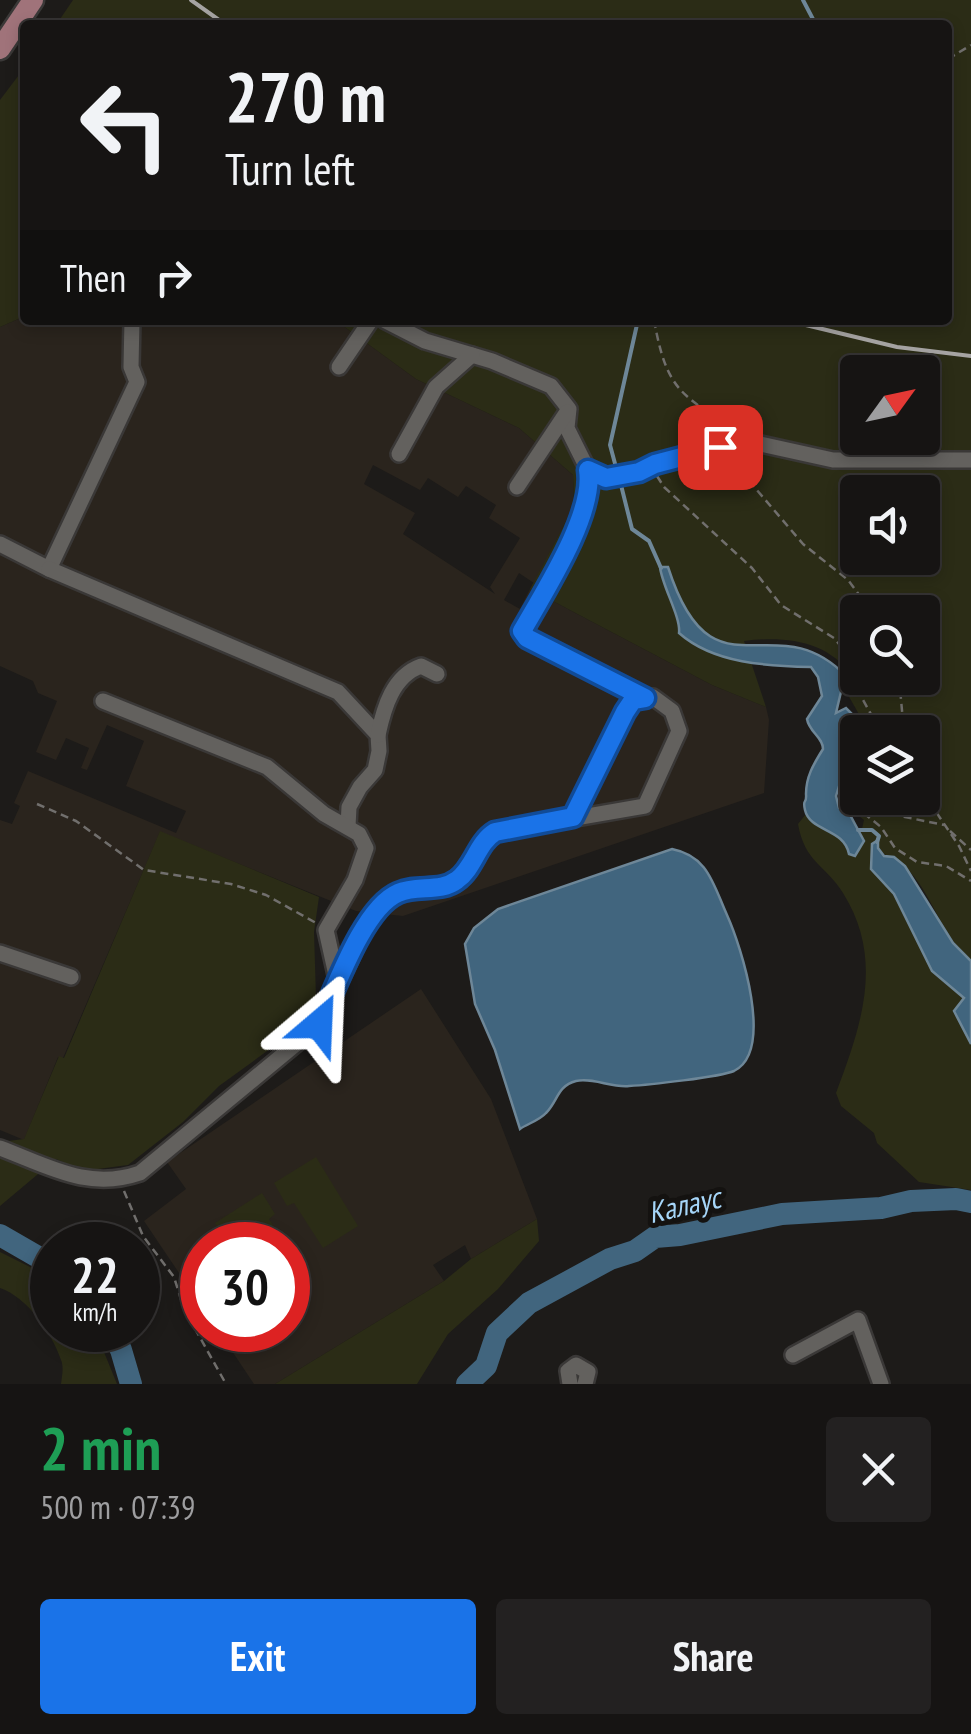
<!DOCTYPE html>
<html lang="en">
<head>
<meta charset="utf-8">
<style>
  body { margin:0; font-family:"PT Sans Narrow",sans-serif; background:#232121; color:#f1f3f6; height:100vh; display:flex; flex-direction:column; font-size:38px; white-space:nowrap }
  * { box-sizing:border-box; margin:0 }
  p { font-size:32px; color:#9e9ea0 }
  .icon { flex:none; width:55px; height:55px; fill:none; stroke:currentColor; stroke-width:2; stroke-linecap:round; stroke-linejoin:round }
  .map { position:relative; height:1384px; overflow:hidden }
  .side { display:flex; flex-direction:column; background:#161413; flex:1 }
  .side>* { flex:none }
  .guide { position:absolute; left:20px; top:20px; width:932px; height:305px; border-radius:10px; box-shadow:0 5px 15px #0003,0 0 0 2px #353333; background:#161413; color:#f1f3f6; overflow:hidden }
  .needle { width:65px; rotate:57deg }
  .fabs { position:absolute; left:840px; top:355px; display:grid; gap:20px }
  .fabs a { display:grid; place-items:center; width:100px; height:100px; border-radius:10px; background:#161413; box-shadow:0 5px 15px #0003,0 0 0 2px #353333; font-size:50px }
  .speed { position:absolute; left:30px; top:1222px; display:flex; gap:20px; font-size:50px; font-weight:700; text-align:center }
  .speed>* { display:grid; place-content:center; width:130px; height:130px; border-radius:50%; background:#161413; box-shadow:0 5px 15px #0003,0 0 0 2px #353333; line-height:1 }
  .speed small { font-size:25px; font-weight:400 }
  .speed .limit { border:15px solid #d22; background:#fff; color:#111 }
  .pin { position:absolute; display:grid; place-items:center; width:85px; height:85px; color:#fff; margin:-42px; border-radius:20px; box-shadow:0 5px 15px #0006 }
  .me { position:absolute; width:110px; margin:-55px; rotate:26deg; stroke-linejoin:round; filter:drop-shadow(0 0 8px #0008) }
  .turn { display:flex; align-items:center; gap:35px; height:210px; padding:0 40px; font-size:45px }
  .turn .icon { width:130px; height:130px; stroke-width:2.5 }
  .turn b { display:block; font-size:70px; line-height:85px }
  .then { display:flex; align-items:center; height:95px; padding:0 40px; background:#0003; gap:20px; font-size:38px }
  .round { display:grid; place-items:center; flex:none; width:105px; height:105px; border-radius:10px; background:#232121 }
  .head { display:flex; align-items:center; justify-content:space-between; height:170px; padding:0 40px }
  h1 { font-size:60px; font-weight:800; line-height:75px; color:#1e9e55 }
  .primary-button { display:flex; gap:20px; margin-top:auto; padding:20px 40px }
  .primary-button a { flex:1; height:115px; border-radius:10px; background:#1a73e8; color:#fff; font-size:40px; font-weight:800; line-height:115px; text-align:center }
  .primary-button a+a { background:#232121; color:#f1f3f6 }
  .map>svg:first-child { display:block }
  .built { fill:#2a241d; fill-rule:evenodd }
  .green { fill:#2b2c16; fill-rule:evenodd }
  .water { fill:#41657e; stroke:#6e8798; stroke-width:2.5 }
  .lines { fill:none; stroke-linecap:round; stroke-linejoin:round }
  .stream { stroke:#6e8798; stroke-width:4 }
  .river { stroke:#41657e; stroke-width:22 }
  .minor-casing { stroke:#3a3837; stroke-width:20 }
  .major-casing { stroke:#3a3837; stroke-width:25 }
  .path { stroke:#716f6d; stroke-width:2.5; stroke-dasharray:8 5; stroke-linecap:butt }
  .minor { stroke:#63615e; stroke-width:15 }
  .major { stroke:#a0737a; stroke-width:20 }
  .rail { stroke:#a6a4a3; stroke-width:4 }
  .route-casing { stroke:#114b97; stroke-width:25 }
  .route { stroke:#1a73e8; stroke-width:18 }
  .labels { text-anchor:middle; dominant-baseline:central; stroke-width:10; stroke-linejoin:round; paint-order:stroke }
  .water-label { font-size:30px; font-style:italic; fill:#a6d6f9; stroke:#141210 }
</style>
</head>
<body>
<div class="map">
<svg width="971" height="1384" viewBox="0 0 971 1384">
  <rect width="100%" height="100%" fill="#1d1b19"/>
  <g class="built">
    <path d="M25,316V320H335L416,379L519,428L573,475L574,506L534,583L519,573L504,600L520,609L530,589L712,685L766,707L769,720L764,793L403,916L356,911L160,832L63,1058L58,1057L24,1140L0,1130V820L12,824L20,806L14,803L28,771L176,833L186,811L126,786L144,741L107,725L87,770L81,768L89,748L66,738L56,760L36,752L57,701L38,693L33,681L0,666V327ZM373,465L420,490L428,478L458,497L466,486L496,505L489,518L520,538L490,587L495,594L403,534L415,513L364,484Z"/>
    <path d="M421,989L491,1099L537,1219L471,1259L465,1245L433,1265L444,1281L275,1384H254L218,1330H288V1245H202V1307L144,1221L186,1189L167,1162Z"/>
  </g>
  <g class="green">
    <path d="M73,0H971V961C940,934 931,890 905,867C896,859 886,858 878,848L871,869L894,894L917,941L965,998L954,1011L971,1044V1190L919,1182L877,1143L874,1133L841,1106L836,1093C861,1026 885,960 843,893C825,864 805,863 798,824L806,814L847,844L864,841L861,833L864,820L844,804L843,789L857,749L858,798H922V732H862L864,723L848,695L852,677C829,640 784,636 744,641L766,707L712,685L530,589L574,506L573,475L519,428L416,379L335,320H948V25H56ZM858,372H922V438H858ZM858,492H922V558H858ZM858,612H922V678H858Z"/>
    <path d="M25,67V316L0,327V100Z"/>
    <path d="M160,831L319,897L314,932L316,997L303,1025L219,1086L183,1122L128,1165L83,1171L56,1159L0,1206V1142L24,1139L59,1056L64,1058Z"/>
    <path d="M316,1157L358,1226L323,1248L294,1203L287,1206L274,1183Z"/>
    <path d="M262,1193L275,1214L269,1219L280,1236L266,1245H229L215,1223Z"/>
    <path d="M537,1219L539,1241L498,1289L448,1334L417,1384H275L444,1281L471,1259Z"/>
    <path d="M0,1252L52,1278V1330H95L117,1384H61C62,1376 64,1367 61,1360C52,1333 27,1297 0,1288Z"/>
  </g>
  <g class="water">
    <path d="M660,567H668C712,705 773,602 845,675L836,713L846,708L859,721L836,796L839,808L849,813L864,841L855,856L849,854C844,828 810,832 805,810C802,797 807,806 806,794C806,777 813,765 823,749C823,737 809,732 807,719L822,696L818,677L811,667C768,666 714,664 679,633C681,617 662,586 660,567Z"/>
    <path d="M878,840V848L884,856L894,857L905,866L953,943L971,961V1044L954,1011L964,998L932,971L894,894L871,869L872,844Z"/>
    <path d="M672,849C708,856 713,884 727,915C741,946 775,1051 734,1071C720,1077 648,1085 629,1086C612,1088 592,1077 576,1081C557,1086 558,1101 546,1113C540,1120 527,1124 520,1129L495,1050L475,1004L465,944L474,928L498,909Z"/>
  </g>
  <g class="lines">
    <g class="stream">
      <path d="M803,0L816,25"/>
      <path d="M617,471L610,445L638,320"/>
      <path d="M620,481L632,529L649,541L661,568"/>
      <path d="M858,830H872L879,836L877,842"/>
    </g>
    <g class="river">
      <path d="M0,1235L52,1265"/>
      <path d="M111,1330L121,1350L131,1384"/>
      <path d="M467,1384L486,1366L497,1333L529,1303L610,1259L635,1251L655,1237L680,1235L782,1214L881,1208L911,1201L956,1199L971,1202"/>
    </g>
    <g class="minor-casing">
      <g id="minor">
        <path d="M384,320L425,341L492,361L551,386L569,409L567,428L588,470L606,478L639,472L655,464L720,447L756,443L833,460H971"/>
        <path d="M339,367L371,320"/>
        <path d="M399,454L436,387L472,355"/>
        <path d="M588,470C595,514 544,592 522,631L527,638L643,698"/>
        <path d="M517,487L567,412"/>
        <path d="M0,544L49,569L137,382L131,367L132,320"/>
        <path d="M49,569L338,692L378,735L379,751L375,770L360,787L349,807L348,826"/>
        <path d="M103,701L267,767L324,814L359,834L366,848L355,880L326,930L338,984"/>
        <path d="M378,735C384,707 393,676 421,666L437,674"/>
        <path d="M0,953L71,977"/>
        <path d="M0,1148C48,1166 88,1191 140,1173L319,1025L361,937L382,903L409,889L440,888L456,882L466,872L487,837L495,832L645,806L679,731L672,711L653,697L633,700L573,817"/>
        <path d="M793,1355L858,1320L881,1384"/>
        <path d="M570,1384L568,1371L576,1365L588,1372L585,1384"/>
      </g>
    </g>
    <g class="major-casing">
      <path id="major" d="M0,49L33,0"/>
    </g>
    <g class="path">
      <path d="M948,59L971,45"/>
      <path d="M654,320C667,391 680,394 739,432"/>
      <path d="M736,458L750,482L803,544L848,580L872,612"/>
      <path d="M657,476L664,487L752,568L781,605L834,638L851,659L862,698L873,718L869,732"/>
      <path d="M899,678L904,732"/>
      <path d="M858,766L852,794L855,806L881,827L895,848L917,862L946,866L971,881"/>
      <path d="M922,791L959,846L971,871"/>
      <path d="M37,804L76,821L144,870L231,884L266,895L316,923"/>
      <path d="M893,810L900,816L944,825"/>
      <path d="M950,831L971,850"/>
      <path d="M124,1191L143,1236L174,1277L184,1309L226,1384"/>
    </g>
    <use href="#minor" class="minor"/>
    <use href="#major" class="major"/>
    <g class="rail">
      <path d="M191,0L226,25"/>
      <path d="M785,320L897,347L971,356"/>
    </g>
  </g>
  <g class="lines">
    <g class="route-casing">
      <path id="route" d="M319,1024C335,990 363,908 398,893C417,884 440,893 457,880C474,868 477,843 495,832L573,817L625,712L633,700L645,698L527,638L522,631C544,592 595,514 588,470L606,478L639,472L655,464L720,447"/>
    </g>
    <use href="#route" class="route"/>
  </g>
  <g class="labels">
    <g class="water-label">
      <text transform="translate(684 1204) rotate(-13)">Калаус</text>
    </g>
  </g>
</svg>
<div class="fabs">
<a><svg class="needle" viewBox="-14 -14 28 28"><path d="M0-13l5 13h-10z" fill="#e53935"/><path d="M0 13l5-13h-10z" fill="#9e9ea0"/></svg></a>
<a><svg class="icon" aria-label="sound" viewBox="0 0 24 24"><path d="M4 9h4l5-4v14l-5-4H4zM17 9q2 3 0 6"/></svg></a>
<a><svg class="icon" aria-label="search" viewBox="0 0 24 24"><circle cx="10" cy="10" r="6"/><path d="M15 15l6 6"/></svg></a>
<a><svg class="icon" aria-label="layers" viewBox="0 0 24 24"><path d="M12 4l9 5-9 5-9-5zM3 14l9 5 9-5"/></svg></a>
</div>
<div class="speed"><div>22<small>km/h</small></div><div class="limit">30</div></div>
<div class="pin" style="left:720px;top:447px;background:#d93025"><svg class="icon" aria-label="arrive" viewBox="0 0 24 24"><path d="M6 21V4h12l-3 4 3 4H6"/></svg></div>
<svg class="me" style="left:319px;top:1024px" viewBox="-20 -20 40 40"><path d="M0-17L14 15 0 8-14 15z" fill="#1a73e8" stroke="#fff" stroke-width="4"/></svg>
<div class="guide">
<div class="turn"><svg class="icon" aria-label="left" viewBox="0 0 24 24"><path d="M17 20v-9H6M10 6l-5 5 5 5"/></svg><div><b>270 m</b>Turn left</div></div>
<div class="then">Then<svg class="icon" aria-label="right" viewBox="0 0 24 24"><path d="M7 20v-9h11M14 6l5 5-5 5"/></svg></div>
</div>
</div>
<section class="side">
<div class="head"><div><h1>2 min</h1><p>500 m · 07:39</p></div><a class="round"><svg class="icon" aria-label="close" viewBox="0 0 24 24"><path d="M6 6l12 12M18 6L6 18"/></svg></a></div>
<div class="primary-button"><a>Exit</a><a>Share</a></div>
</section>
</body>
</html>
